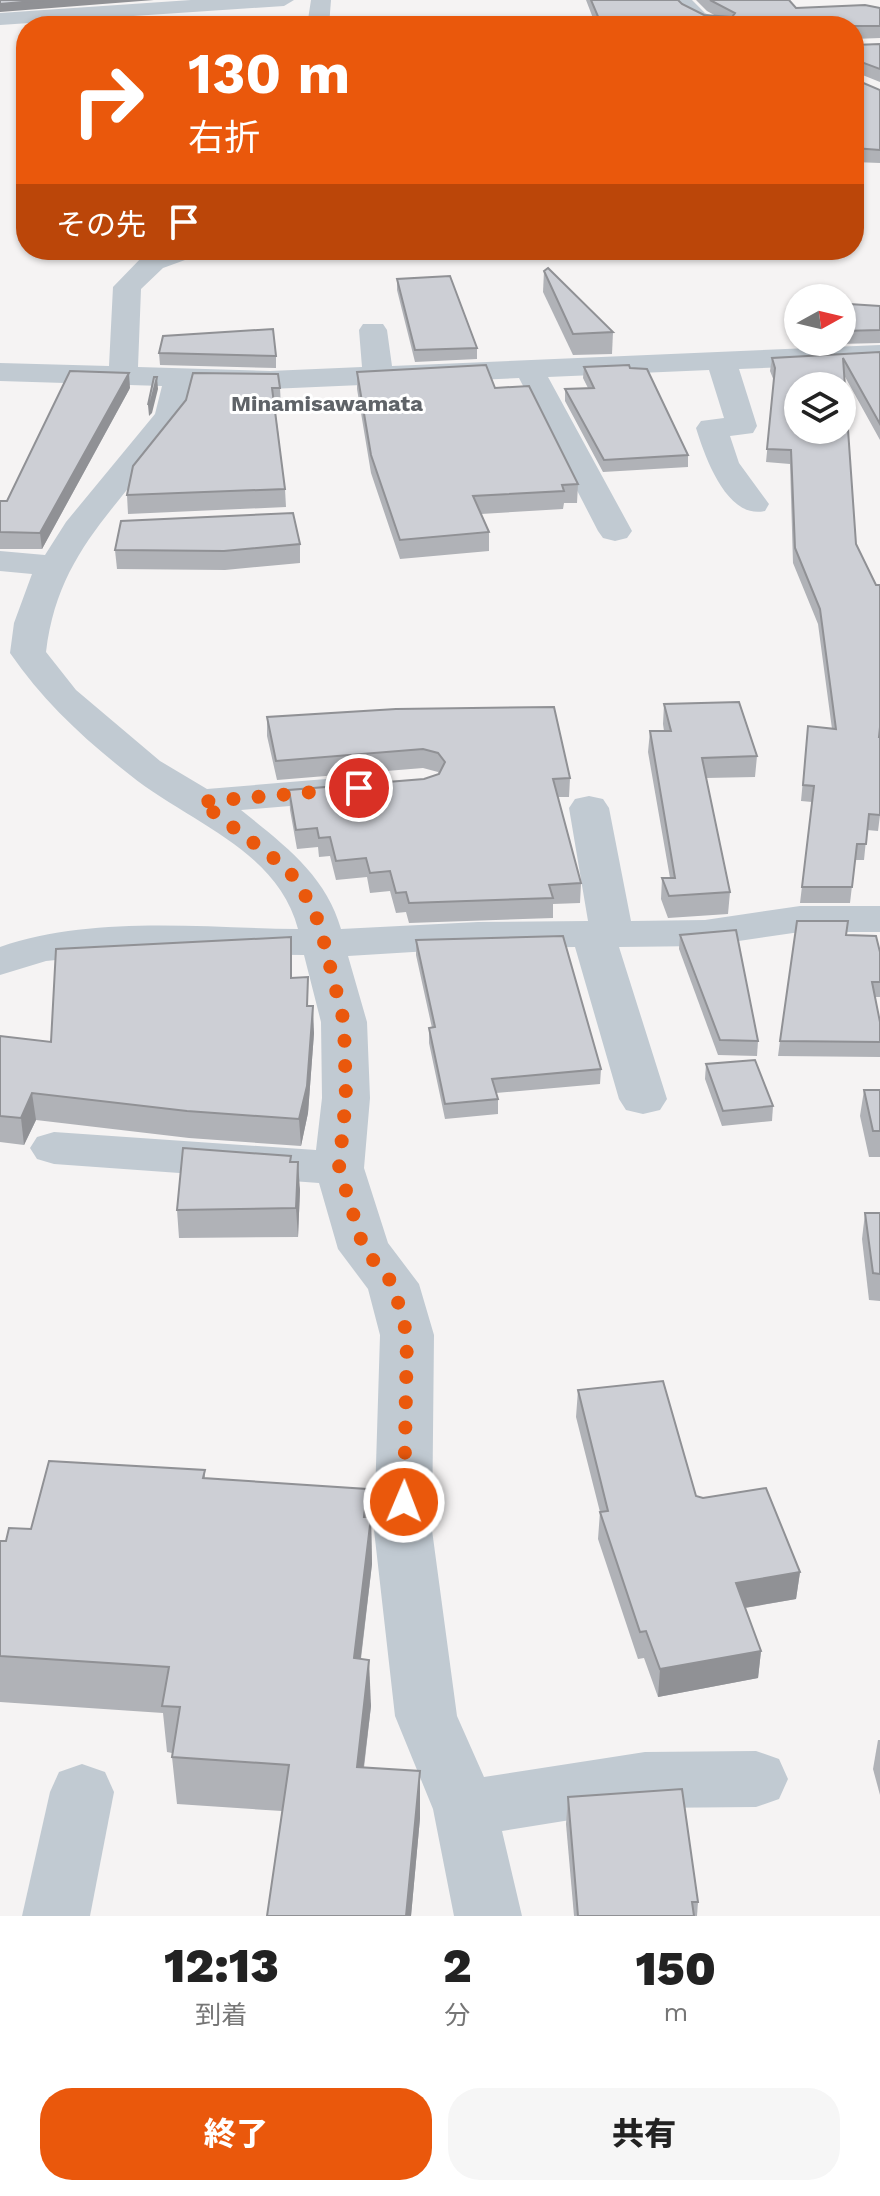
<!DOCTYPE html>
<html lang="ja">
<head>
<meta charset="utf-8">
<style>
  body { margin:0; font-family:"Work Sans","Noto Sans JP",sans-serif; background:#f6f6f6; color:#222; height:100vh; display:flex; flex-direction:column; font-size:30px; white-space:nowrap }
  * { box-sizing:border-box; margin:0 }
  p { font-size:26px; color:#767676 }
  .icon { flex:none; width:44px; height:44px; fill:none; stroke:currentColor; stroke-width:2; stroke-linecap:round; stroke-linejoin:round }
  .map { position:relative; height:1916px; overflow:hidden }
  .drawer { display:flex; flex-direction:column; background:#fff; flex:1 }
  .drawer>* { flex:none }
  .top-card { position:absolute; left:16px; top:16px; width:848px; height:244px; border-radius:32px; box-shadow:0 2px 6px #0004; background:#ea580c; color:#fff; overflow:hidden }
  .needle { width:52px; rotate:82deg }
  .buttons { position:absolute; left:784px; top:284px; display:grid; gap:16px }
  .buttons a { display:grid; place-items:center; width:72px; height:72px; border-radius:50%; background:#fff; box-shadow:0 2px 6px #0004; font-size:40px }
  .pin { position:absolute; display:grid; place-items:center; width:68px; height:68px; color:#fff; margin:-34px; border:4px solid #fff; border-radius:50%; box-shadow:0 2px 8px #0007 }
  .me { position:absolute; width:88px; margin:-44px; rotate:1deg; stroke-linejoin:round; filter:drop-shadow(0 0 6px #0008) }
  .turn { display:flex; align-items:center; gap:28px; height:168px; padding:0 40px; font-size:36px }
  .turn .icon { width:104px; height:104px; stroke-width:2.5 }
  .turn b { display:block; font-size:56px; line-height:68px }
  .then { display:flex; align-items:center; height:76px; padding:0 40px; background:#0003; gap:16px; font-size:30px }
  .eta { display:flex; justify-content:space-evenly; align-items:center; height:136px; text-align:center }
  .eta b { font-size:48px; font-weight:800; line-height:56px }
  .action { display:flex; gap:16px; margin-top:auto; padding:16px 40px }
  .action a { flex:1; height:92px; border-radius:32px; background:#ea580c; color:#fff; font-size:32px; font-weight:800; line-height:92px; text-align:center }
  .action a+a { background:#f6f6f6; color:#222 }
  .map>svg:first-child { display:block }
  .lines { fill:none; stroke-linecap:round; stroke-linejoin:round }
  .minor { fill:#c1cad2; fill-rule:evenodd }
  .wall { fill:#b0b2b7 }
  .shaded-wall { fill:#909195 }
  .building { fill:#cdcfd5; stroke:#909195; stroke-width:2; fill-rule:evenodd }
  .route { stroke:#ea580c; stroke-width:14; stroke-dasharray:0 25.2 }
  .labels { text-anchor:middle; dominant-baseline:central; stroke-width:6; stroke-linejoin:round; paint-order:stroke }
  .far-quarter-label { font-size:22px; font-weight:bold; fill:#5f6368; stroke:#fff }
</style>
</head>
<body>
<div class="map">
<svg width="880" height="1916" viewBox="0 0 880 1916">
  <rect width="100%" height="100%" fill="#f5f3f3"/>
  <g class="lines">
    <g class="minor">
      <path d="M191,0H294L284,6L0,25V13Z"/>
      <path d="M311,0H331L329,26H307Z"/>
      <path d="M670,0H692L705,13L731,26C703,26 688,23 670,0Z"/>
      <path d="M161,250H200L196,256L163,268L141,289L138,367L270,371L362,367L359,330L363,324H383L387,330L392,366L880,345V363L739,369L757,426L753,433L730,436L739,463L769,504L765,511C727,520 705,457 696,428L701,421L724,418L709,370L548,377L632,531L627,538L615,541L603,538L598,531L519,378L270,389L192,387C183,427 168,439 143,470C94,531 56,571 46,652L76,690L160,761L207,789L350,777L364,781L370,789L364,797L350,801L241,810C283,844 326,875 341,929L478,922L588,921L569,808L575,799L589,796L603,799L609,808L631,921L705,920L800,906H880V932H800L705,946L619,947L667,1099L660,1110L643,1114L626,1110L619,1099L575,947L478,948L348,956L367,1022L370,1098L364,1168L388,1243L419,1284L434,1335L432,1530L457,1716L484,1777L645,1752L756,1751L779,1759L788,1779L779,1799L756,1807L645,1808L502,1831L522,1916H454L433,1809L395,1716L374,1530L380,1335L368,1289L338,1249L319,1183L54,1164L37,1159L30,1148L37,1137L54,1132L316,1150L322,1098L321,1022L304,955L129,953L46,961L0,975V947C93,915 201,928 298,929C277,849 188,822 130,775C84,739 43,701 10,653L14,623L32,574L0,571V551L45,555L66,522L155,414L162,386L0,381V363L109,366L113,287L143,256Z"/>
      <path d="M82,1764L105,1772L114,1792L90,1916H22L50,1792L59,1772Z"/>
    </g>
  </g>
  <g class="wall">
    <path d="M586,0H678L682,4L704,15L716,16L707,11L696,0H775L796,8H880V38L854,39V26H596Z"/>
    <path d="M880,44V82L855,72L854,45Z"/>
    <path d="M854,79L880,90V163L854,162Z"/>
    <path d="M544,271L613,332L612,354L573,355L543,292Z"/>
    <path d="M397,279L477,348V359L415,362L397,290Z"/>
    <path d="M880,306V343L839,344V342H842V320L848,321Z"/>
    <path d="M880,352V440L844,375L856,544L879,737L880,815L878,831L867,830L864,860H855L850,903H800L812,802L801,801L808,726L832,729L818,624L793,563L790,464L766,462L774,381L770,371L772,358Z"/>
    <path d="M159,353L276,356V368L160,365Z"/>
    <path d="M584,367L630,368L688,455V467L603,472L565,401V389L588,388L583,378Z"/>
    <path d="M357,372L495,388L578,484L577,503H564L563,509L481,514L489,532V551L400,559L371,473L357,389Z"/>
    <path d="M193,373L280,388L281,406H275L285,489L286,507L128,514L127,495L186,400Z"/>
    <path d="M130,388L42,549H0V501H7Z"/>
    <path d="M300,544V563L225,570L117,569L115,550Z"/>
    <path d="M664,704L757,756L755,777L706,778L730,892L728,914L668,918L661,899L662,878H670L648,752L650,731H664L663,724Z"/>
    <path d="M267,717L570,778L569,797H558L581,883L580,903L553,904V918L409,923L406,912L396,913L390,891L370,893L367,877L336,880L330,856L319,857L318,847L297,849L290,810L289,790L424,779L439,774L438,772L423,768L277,780L267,736Z"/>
    <path d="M680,935L758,1041L757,1056L718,1055L679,949Z"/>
    <path d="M846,935L880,952V997H875L880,1022V1057L778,1056L780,1041Z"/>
    <path d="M291,937L292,978L314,1033L308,1113L301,1146L189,1138L36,1120L24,1145L0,1142V1036L51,1042Z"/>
    <path d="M416,940L601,1069L600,1084L496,1093L498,1099V1114L445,1119L429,1043V1028H432L416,955Z"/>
    <path d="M706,1064L773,1106L772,1121L722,1126L705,1079Z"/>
    <path d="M864,1090H880V1157H869L860,1116Z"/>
    <path d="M291,1156V1162L300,1190L298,1237L179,1238L177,1210Z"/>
    <path d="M865,1213H880V1301L869,1300L862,1239Z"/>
    <path d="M578,1390L696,1496L800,1572L796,1599L745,1608L761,1651L758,1678L658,1697L644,1658L638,1659L598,1539L600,1512L576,1417Z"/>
    <path d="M205,1470V1479L371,1517L372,1564L361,1659L371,1706L364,1768L420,1818L411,1916H267L282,1811L177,1804L172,1757V1753L167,1752L163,1713L0,1702V1541H6L31,1529Z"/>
    <path d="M878,1740H880V1795L873,1769Z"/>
    <path d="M568,1797L698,1902L697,1916H574L566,1824Z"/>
  </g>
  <g class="shaded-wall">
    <path d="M44,0H154L0,12V4Z"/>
    <path d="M129,373L130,388L42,549L40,533Z"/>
    <path d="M157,377L158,389L152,413L149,416L148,405Z"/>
    <path d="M313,1006L314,1033L308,1113L301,1146L299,1119Z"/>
    <path d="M32,1093L36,1120L24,1145L21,1118Z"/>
    <path d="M298,1162L300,1190L298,1237L296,1208Z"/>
    <path d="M367,1489L368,1535L364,1517Z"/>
    <path d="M371,1517L372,1564L355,1705L354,1658Z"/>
    <path d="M800,1572L796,1599L732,1610L736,1583Z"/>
    <path d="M761,1651L758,1678L658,1697L660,1669Z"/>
    <path d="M369,1660L371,1706L358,1813L357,1767Z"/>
    <path d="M420,1771V1818L411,1916H406Z"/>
  </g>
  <g class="building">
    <path d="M0,0H44L0,4Z"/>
    <path d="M591,0H678L682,4L704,15L732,17L735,13L710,0H789L796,8L865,5L880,8V26H602Z"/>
    <path d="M880,44V69L856,60L854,61V45Z"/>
    <path d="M854,79L880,90V150L854,148Z"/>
    <path d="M548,268L613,332L573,334L544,271Z"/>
    <path d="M450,276L477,348L415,350L397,279Z"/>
    <path d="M849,304L880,306V330L842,331V320L848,321Z"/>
    <path d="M273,329L276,356L159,353L163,336Z"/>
    <path d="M880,352V424L843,358L856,544L876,585H880V727L879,737H880V815L869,814L866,844H857L852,887H802L814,786L803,785L808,726L836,729L820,609L795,548L791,450L767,449L775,368L772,358ZM798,386H842V430H798Z"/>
    <path d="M486,365L495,388L529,386L578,484L562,485L564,491L473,496L489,532L400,540L371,455L357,372Z"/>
    <path d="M629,365L630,368L647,369L688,455L604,460L565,389L594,388L584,367Z"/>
    <path d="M70,371L129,373L40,533L0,532V501H7Z"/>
    <path d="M193,373L278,374L280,388H272L285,489L127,495L133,466L186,400Z"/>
    <path d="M154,377H157L151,401L148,405Z"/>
    <path d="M293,513L300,544L224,551L115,550L121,521Z"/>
    <path d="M739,702L757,756L702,758L730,892L669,896L662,878H675L650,731H671L664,704Z"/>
    <path d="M554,707L570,778L553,779L581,883L549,885L553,898L409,903L406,892L396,893L390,871L370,873L366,858L336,861L330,837L319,838L317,828L296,830L289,790L424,779L439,774L445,762L438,753L423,749L276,761L267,717L396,709Z"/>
    <path d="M797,921H848L846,935L876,936L880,952V982H872L880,1022V1042L780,1041Z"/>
    <path d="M736,930L758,1041L720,1040L680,935Z"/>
    <path d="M563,936L601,1069L492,1079L498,1099L445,1104L429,1028L435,1027L416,940Z"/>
    <path d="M291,937V978L308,977L307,1006H313L307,1086L299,1119L187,1111L32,1093L21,1118L0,1116V1036L51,1042L56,949Z"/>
    <path d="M755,1060L773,1106L723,1111L706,1064Z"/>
    <path d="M864,1090H880V1131H873Z"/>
    <path d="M183,1148L291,1156L290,1162H298L296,1208L177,1210Z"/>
    <path d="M865,1213H880V1274L873,1273Z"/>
    <path d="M663,1381L696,1496L703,1498L766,1488L800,1572L736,1583L761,1651L660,1669L646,1631L640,1632L600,1512L608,1511L578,1390Z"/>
    <path d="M49,1461L205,1470L203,1478L367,1489L364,1517H371L354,1658L369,1660L357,1767L420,1771L406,1916H267L289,1765L172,1757L180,1707L162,1706L169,1667L0,1656V1541H6L9,1528L31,1529Z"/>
    <path d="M682,1789L698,1902H692L694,1916H578L568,1797Z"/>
  </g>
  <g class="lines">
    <path class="route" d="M359,788L200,802L288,869L314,909L324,942L344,1022L346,1098L339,1168L364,1249L393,1284L407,1335L404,1502"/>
  </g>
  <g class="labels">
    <g class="far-quarter-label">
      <text x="327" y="403">Minamisawamata</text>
    </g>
  </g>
</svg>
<div class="buttons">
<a><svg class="needle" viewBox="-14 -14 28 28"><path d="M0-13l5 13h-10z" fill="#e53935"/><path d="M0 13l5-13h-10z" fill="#767676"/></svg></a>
<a><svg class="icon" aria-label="layers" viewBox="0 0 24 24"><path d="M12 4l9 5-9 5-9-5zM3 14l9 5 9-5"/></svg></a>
</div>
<div class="pin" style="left:359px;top:788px;background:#d93025"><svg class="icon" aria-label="arrive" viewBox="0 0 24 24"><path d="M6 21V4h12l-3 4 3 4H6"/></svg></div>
<svg class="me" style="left:404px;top:1502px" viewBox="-20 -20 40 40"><circle r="17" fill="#ea580c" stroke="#fff" stroke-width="3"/><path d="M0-11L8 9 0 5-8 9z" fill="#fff"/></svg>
<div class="top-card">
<div class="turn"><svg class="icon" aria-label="right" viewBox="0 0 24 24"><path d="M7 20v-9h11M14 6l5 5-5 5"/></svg><div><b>130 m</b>右折</div></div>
<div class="then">その先<svg class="icon" aria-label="arrive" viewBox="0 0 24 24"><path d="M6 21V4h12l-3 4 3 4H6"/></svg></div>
</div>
</div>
<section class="drawer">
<div class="eta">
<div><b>12:13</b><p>到着</p></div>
<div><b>2</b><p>分</p></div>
<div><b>150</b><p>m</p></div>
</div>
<div class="action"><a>終了</a><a>共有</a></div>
</section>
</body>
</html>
